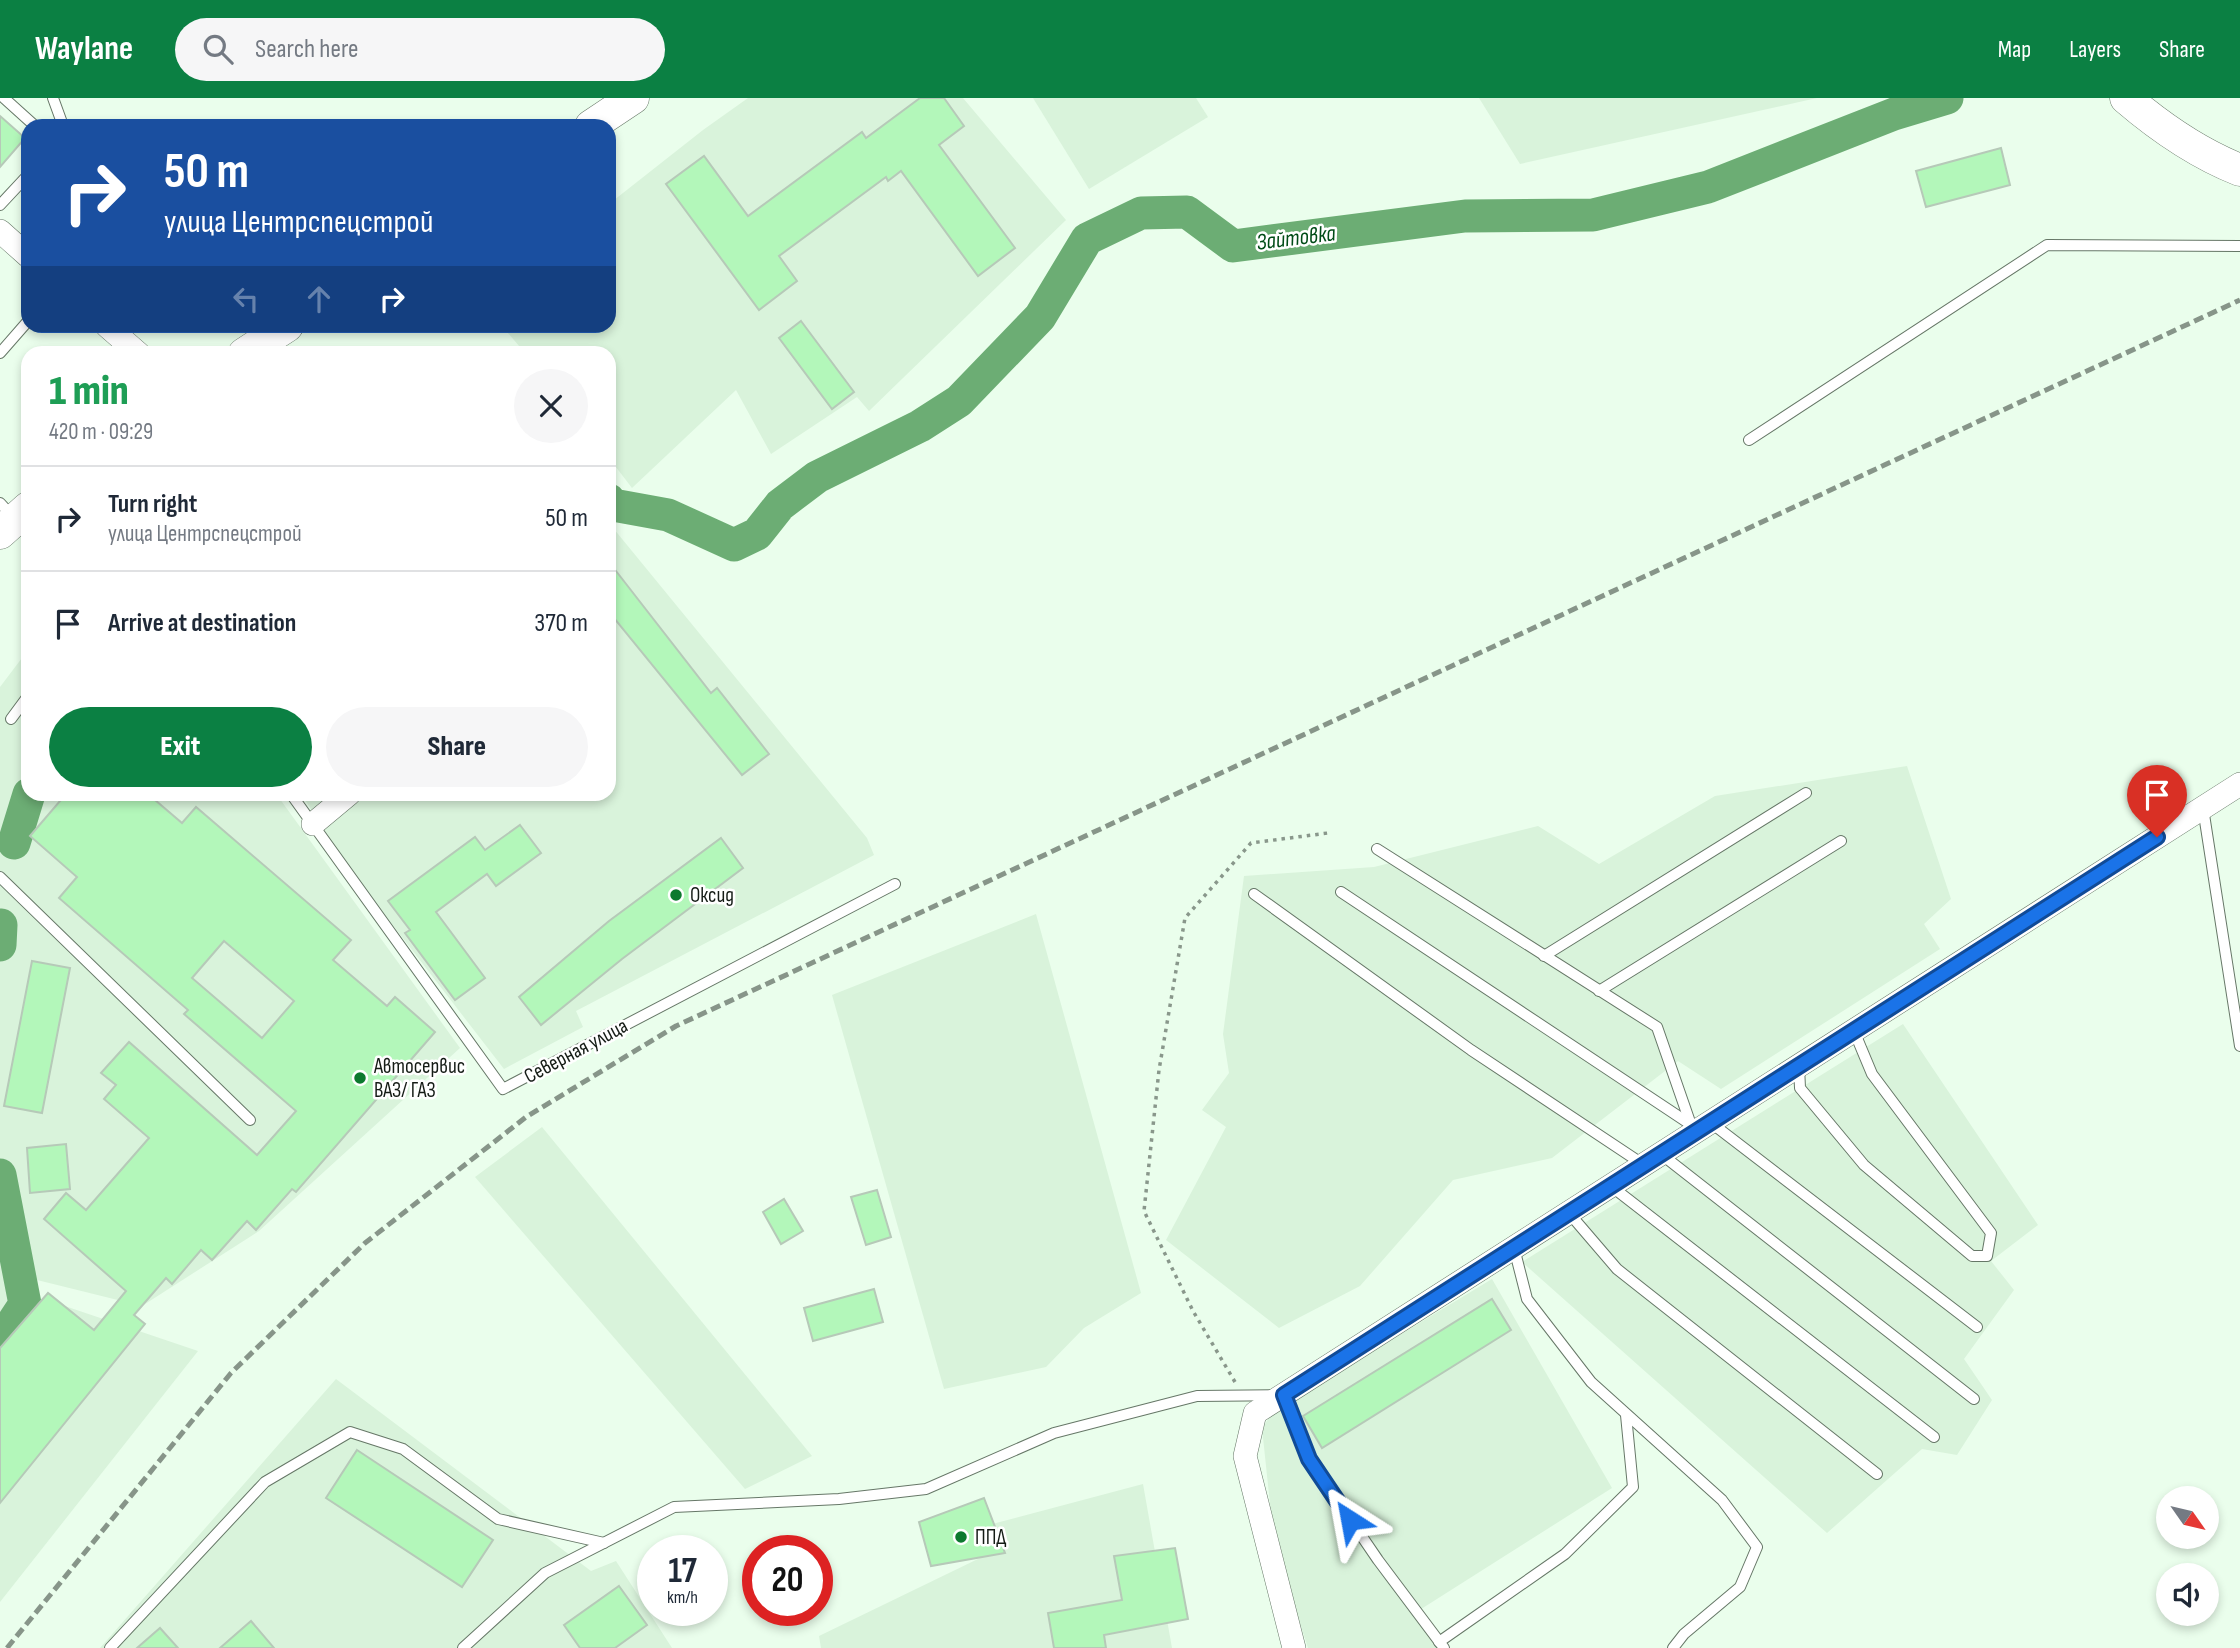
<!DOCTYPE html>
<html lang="en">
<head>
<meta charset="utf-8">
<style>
  body { margin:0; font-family:"Sofia Sans Condensed",sans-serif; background:#f6f6f7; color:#1f2937; height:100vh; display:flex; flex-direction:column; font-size:26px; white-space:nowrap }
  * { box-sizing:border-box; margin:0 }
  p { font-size:23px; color:#747a83 }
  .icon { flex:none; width:38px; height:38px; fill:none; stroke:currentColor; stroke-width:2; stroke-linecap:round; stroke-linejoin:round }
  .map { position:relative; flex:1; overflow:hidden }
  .sheet { position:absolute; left:21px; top:248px; width:595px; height:455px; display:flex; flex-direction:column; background:#fff; border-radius:21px; box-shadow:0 4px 10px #0003 }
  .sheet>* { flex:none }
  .guide { position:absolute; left:21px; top:21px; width:595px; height:214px; border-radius:21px; box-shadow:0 4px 10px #0003; background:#1a4fa0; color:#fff; overflow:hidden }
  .needle { width:46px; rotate:124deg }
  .fabs { position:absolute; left:2156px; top:1388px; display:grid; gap:14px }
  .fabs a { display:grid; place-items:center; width:63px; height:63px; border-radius:50%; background:#fff; box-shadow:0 4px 10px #0003; font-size:35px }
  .speed { position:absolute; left:637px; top:1437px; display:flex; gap:14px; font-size:35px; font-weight:700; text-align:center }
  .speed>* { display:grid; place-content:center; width:91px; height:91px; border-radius:50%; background:#fff; box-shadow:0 4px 10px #0003; line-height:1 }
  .speed small { font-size:18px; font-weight:400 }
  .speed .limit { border:10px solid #d22; background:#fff; color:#111 }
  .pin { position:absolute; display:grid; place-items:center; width:60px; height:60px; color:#fff; margin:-72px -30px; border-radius:50% 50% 50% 0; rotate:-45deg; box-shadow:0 0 7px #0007 }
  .pin .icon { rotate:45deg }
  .me { position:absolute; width:77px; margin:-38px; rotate:326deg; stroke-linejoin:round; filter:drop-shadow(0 0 5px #0008) }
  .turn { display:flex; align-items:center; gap:24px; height:147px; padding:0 28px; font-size:32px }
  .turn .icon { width:91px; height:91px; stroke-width:2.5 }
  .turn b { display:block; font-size:49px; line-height:60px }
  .lanes { display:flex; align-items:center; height:66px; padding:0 28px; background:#0003; justify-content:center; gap:35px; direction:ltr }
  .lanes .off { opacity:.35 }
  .round { display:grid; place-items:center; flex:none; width:74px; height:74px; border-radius:37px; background:#f6f6f7 }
  .summary { display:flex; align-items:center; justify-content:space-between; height:119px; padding:0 28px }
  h1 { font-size:42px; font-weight:800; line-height:52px; color:#1e9e55 }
  .primary-button { display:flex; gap:14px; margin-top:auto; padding:14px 28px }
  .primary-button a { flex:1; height:80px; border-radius:42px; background:#0b8043; color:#fff; font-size:28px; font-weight:800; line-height:80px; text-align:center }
  .primary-button a+a { background:#f6f6f7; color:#1f2937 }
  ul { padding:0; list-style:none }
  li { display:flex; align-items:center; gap:21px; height:105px; padding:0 28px; border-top:2px solid #e0e1e3 }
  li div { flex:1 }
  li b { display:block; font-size:26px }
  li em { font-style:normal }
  header { display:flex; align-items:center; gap:42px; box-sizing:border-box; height:98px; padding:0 35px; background:#0b8043; color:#fff }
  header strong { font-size:33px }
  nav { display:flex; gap:38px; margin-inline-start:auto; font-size:24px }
  .search { width:490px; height:63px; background:#f6f6f7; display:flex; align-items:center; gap:18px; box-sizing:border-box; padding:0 24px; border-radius:38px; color:#747a83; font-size:26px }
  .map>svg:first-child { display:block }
  .built { fill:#d9f3db }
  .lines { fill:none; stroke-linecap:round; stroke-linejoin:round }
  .river { stroke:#6cad74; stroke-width:33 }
  .building { fill:#b3f7ba; stroke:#b6c9b8; stroke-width:2; fill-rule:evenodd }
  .service-casing { stroke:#667767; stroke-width:12 }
  .minor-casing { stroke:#667767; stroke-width:24 }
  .secondary-casing { stroke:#667767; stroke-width:33 }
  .path { stroke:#89978b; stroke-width:3.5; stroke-dasharray:3.5 5; stroke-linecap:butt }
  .service { stroke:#fff; stroke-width:10 }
  .minor { stroke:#fff; stroke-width:23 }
  .secondary { stroke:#fff; stroke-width:32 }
  .rail { stroke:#879589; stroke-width:5; stroke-dasharray:10 5; stroke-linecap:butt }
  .route-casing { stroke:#114b97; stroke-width:18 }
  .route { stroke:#1a73e8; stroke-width:12 }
  .poi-dot { fill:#0c792e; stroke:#fff; stroke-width:2.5 }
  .labels { text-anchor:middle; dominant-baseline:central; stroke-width:5; stroke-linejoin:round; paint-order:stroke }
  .poi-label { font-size:21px; fill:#151c16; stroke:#fff; text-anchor:start }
  .street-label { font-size:21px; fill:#151c16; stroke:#fff }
  .water-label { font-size:23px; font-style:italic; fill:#004c17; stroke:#fff }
</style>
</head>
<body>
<header>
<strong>Waylane</strong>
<div class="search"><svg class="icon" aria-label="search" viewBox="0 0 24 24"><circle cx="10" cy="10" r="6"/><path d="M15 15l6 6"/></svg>Search here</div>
<nav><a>Map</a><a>Layers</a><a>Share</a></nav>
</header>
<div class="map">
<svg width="2240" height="1550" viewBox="0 0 2240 1550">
  <rect width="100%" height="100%" fill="#eafeec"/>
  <g class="built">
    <path d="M748,0H963L1066,122L869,313L857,299L771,356L736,292L632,390L609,360V256L525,255L502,228H609V106L703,32Z"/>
    <path d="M1033,0H1196L1208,19L1089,91Z"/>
    <path d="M1479,0H1817L1520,66Z"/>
    <path d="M609,425L867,740L874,757L576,913L583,929L504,971L344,764L302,697L609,696Z"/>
    <path d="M28,552V696L277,697L460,950L259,1133L142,1208L33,1181L0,1227V589Z"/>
    <path d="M1907,668L1951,801L1924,826L1940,851L1721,991L1678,963L1552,1060L1453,1082L1360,1188L1279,1230L1166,1142L1226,1029L1202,1012L1229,975L1223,936L1244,778L1374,769L1538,728L1599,766L1715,698Z"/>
    <path d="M1036,816L1141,1195L1084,1230L1046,1269L944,1291L832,897Z"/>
    <path d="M1903,926L2038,1127L1991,1163L2014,1192L1964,1261L1992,1302L1957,1357L1922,1351L1827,1435L1522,1164Z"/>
    <path d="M542,1029L812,1358L745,1391L475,1079Z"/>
    <path d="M1492,1181L1612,1390L1418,1513L1443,1550H1308L1274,1444L1262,1330L1274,1313Z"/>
    <path d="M50,1203L198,1253L0,1504V1272Z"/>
    <path d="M336,1281L591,1473L616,1463L672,1550H100Z"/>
    <path d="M1143,1386L1172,1550H821L819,1538L982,1459L977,1430Z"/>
  </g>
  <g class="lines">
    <g class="river">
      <path d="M609,402L613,407L668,417L734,447L757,436L780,407L817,379L920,328L959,303L1040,219L1087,141L1141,115L1187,114L1233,148L1465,118L1593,117L1708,89L1894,16L1947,0"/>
      <path d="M14,745L29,696"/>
      <path d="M0,847L1,827"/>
      <path d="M0,1077L25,1206L0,1244"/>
    </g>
  </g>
  <g class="building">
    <path d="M920,0H944L964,28L939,47L1015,150L978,178L901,73L888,83L886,79L779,158L797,183L759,212L666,86L704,58L748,118L862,34L866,40Z"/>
    <path d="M0,18L25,40L0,69Z"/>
    <path d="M2001,50L2010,87L1926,109L1916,73Z"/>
    <path d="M801,223L854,294L832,311L779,240Z"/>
    <path d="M609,464L711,595L717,590L769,656L742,677L609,514Z"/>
    <path d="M66,696H148L182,725L196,709L351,842L333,862L387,908L395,899L435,934L296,1094L292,1091L256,1132L247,1123L212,1162L201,1152L172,1186L166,1180L134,1217L145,1226L0,1405V1250L48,1195L94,1232L126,1193L44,1121L66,1095L86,1112L149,1040L104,1001L116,987L101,975L129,944L257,1057L296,1013L184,916L188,912L59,800L77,779L30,738ZM224,843L294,903L262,940L192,880Z"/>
    <path d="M520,727L541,755L496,788L487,776L436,814L485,880L455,902L405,835L410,832L388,803L475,739L485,752Z"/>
    <path d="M721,740L743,770L622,861L541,927L519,899L609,823Z"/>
    <path d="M32,863L70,870L42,1015L4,1008Z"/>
    <path d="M66,1046L70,1091L30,1095L27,1050Z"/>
    <path d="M877,1092L891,1139L866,1147L851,1099Z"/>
    <path d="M784,1101L803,1133L781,1146L763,1114Z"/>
    <path d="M874,1191L883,1224L813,1243L804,1210Z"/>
    <path d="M1492,1201L1511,1232L1322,1350L1303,1318Z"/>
    <path d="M357,1352L493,1442L462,1489L326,1400Z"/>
    <path d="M984,1400L1005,1455L931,1468L919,1424Z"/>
    <path d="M1175,1450L1188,1521L1104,1537L1106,1550H1054L1048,1515L1122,1502L1114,1458Z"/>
    <path d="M619,1488L647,1527L615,1550H580L564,1527Z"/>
    <path d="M251,1523L274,1550H220Z"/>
    <path d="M160,1530L178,1550H137Z"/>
  </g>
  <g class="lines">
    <g class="service-casing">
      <g id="service">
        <path d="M4,0L35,28"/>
        <path d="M53,0L61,22L58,28"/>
        <path d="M0,107L28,77"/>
        <path d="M0,255L28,223"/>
        <path d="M1749,342L2047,147L2240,148"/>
        <path d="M0,405L13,419"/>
        <path d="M11,621L28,598"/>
        <path d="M291,696L503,991L895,786"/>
        <path d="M2203,710L2240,948"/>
        <path d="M1377,751L1657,929L1691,1027"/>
        <path d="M0,779L250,1022"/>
        <path d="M1341,794L1693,1028"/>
        <path d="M1254,796L1471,952L1644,1067"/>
        <path d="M1544,858L1806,695"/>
        <path d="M1599,893L1841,743"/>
        <path d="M1799,968L1800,990L1864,1067L1972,1158H1987L1991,1135L1872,976L1854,933"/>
        <path d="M1710,1024L1977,1229"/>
        <path d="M1661,1056L1974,1301"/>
        <path d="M1611,1088L1934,1339"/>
        <path d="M1569,1115L1617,1171L1877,1376"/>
        <path d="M1514,1150L1527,1201L1591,1284L1722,1402L1757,1449L1740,1489L1684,1536L1673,1550"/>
        <path d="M1439,1544L1565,1456L1633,1389L1626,1317"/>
        <path d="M110,1550L265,1384L350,1334L403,1351L498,1421L604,1445"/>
        <path d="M463,1550L545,1475L674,1409L839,1401L926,1391L1054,1335L1197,1298L1284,1297L1309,1361L1378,1462L1444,1550"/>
      </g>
    </g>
    <g class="minor-casing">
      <g id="minor">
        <path d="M0,133L28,158"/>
        <path d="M107,228L139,256"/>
        <path d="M313,726L349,696"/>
        <path d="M1294,1550L1245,1358L1255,1315L2240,686"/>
      </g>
    </g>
    <g class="secondary-casing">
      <g id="secondary">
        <path d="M2126,0C2161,30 2197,55 2240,72"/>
        <path d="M591,28L633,0"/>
        <path d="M244,256L287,228"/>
        <path d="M0,435L28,410"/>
      </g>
    </g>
    <path class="path" d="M1235,1284L1193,1213L1144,1113L1159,972L1185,820L1251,745L1328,735"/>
    <use href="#service" class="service"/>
    <use href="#minor" class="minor"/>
    <use href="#secondary" class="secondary"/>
    <path class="rail" d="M7,1550L231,1275L365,1145L526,1019L676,928L2240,202"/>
  </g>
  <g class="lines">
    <g class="route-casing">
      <path id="route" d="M1350,1422L1309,1361L1284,1297L2157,739"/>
    </g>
    <use href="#route" class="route"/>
  </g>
  <g class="poi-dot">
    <circle cx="676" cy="797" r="7"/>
    <circle cx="360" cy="980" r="7"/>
    <circle cx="961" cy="1439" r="7"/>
  </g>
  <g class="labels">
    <g class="poi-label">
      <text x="690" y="797">Оксид</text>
      <text x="374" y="968">Автосервис<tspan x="374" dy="24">ВАЗ/ ГАЗ</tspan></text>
      <text x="975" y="1439">ППД</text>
    </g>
    <g class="street-label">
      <text transform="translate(576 953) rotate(-28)">Северная улица</text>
    </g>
    <g class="water-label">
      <text transform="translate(1296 140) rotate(-7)">Зайтовка</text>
    </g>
  </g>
</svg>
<div class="fabs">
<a><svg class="needle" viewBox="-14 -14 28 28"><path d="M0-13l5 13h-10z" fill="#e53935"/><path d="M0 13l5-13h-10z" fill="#747a83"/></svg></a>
<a><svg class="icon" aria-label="sound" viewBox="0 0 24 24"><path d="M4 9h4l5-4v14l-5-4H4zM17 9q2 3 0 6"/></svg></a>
</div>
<div class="speed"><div>17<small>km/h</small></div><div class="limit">20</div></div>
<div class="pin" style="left:2157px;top:739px;background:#d93025"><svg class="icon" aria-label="arrive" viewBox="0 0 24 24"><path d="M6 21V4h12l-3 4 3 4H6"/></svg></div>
<svg class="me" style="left:1350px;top:1422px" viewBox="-20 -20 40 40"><path d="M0-17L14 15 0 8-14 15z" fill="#1a73e8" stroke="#fff" stroke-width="4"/></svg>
<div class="guide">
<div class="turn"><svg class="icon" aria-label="right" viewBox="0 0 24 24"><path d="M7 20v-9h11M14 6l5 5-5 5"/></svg><div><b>50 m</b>улица Центрспецстрой</div></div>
<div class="lanes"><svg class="icon off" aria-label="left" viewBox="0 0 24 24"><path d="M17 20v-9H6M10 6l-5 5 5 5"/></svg><svg class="icon off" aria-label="ahead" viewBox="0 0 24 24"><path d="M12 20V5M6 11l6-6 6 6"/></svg><svg class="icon" aria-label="right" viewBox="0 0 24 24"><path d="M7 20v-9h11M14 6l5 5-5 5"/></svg></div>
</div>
<section class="sheet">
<div class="summary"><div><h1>1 min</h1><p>420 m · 09:29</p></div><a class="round"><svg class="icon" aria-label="close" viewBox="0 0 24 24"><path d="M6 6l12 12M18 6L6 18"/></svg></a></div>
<ul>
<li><svg class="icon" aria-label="right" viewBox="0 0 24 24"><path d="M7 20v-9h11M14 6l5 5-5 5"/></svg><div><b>Turn right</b><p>улица Центрспецстрой</p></div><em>50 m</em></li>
<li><svg class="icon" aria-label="arrive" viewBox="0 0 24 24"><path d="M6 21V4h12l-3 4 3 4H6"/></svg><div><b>Arrive at destination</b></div><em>370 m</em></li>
</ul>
<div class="primary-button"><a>Exit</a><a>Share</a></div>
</section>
</div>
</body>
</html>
